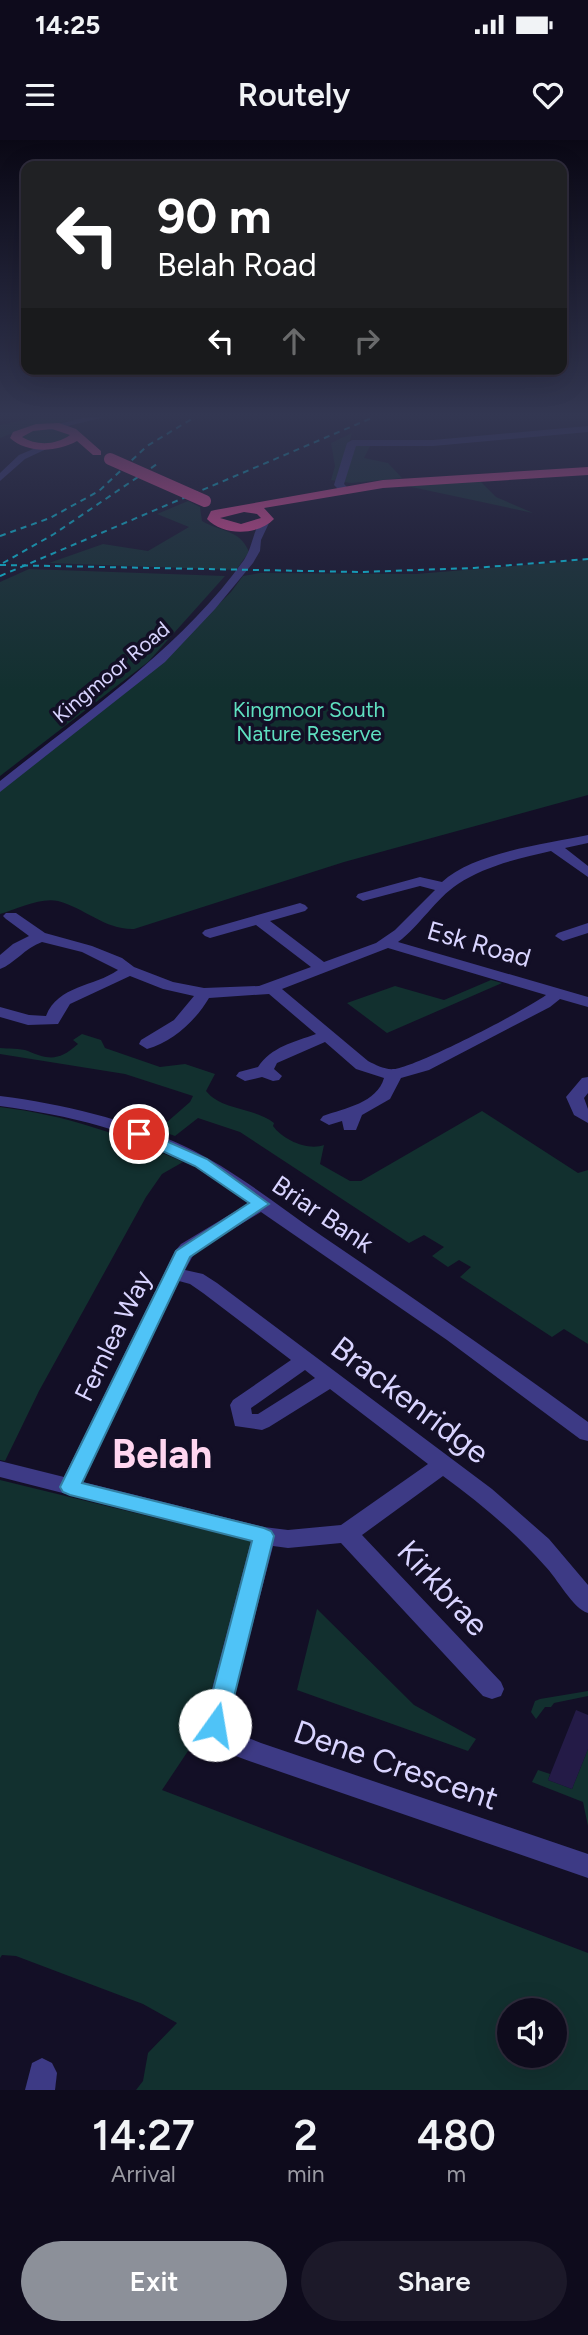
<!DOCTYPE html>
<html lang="en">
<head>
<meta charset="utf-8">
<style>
  body { margin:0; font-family:Figtree,sans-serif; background:#1c1929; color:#f1f3f6; height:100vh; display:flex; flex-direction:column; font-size:26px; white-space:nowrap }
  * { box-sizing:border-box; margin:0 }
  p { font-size:23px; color:#9b9ba3 }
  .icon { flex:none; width:38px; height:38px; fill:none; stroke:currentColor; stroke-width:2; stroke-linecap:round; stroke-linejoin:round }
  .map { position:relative; height:1950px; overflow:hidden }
  .panel { display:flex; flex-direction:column; background:#0e0b1c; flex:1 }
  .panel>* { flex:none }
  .hud { position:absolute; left:21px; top:21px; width:546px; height:214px; border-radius:14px; box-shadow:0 7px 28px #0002,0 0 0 2px #2e2b3b; background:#202124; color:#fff; overflow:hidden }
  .buttons { position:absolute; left:497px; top:1858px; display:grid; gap:14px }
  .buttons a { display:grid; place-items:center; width:70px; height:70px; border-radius:50%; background:#0e0b1c; box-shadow:0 7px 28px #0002,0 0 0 2px #2e2b3b; font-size:35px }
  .pin { position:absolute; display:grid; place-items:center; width:60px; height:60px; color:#fff; margin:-30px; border:4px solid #fff; border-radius:50%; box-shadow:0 2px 7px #0007 }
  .me { position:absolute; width:77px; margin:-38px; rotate:13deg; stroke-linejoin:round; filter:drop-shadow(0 0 5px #0008) }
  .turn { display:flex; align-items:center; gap:24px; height:147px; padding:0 21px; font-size:32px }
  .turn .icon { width:91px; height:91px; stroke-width:2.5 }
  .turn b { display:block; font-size:49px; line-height:60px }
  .lanes { display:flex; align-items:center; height:66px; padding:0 21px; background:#0003; justify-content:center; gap:35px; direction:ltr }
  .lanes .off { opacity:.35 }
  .eta { display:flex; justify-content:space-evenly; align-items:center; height:119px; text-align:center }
  .eta b { font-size:42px; font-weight:600; line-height:49px }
  .action { display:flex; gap:14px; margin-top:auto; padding:14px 21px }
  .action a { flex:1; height:80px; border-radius:42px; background:#8c9099; color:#fff; font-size:28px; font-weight:600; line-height:80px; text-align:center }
  .action a+a { background:#1c1929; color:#f1f3f6 }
  .status { display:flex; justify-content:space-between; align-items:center; height:49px; padding:0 35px; background:#0e0b1c; direction:ltr }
  .status svg { height:19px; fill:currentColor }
  header { display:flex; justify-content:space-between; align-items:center; height:91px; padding:0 21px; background:#0e0b1c; font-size:32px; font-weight:600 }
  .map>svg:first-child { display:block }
  .green { fill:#12302f; fill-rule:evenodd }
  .building { fill:#241b47 }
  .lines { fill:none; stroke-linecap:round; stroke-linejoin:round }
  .minor { fill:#3d3a85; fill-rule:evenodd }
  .highway { fill:#ff4fa3; fill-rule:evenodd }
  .rail { stroke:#00e5ff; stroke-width:2; stroke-dasharray:6 5; stroke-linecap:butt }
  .highway-bridge { stroke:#ff4fa3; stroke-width:12 }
  .route { fill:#4fc3f7; stroke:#337fa1; stroke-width:2 }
  .labels { text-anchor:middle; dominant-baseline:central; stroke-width:7; stroke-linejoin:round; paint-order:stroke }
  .far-street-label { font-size:21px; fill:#d9d4ff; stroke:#130f26 }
  .far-park-label { font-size:21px; fill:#5fe0c0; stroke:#130f26 }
  .street-label { font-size:26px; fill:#d9d4ff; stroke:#130f26 }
  .near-street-label { font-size:32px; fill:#d9d4ff; stroke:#130f26 }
  .near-district-label { font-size:40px; font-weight:bold; fill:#ffd6f0; stroke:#130f26 }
</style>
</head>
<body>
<div class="status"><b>14:25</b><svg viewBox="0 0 49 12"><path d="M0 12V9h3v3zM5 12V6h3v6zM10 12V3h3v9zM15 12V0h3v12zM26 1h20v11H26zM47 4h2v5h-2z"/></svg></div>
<header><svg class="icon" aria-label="menu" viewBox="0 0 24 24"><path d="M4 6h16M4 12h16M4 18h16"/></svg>Routely<svg class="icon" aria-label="heart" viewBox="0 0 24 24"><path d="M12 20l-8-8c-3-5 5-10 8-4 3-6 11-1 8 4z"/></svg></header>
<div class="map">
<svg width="588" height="1950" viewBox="0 0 588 1950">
  <rect width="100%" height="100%" fill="#130f26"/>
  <g class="green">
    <path d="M38,277H96L28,287L0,298V285Z"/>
    <path d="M50,288L72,294L68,300L47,304L25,301L21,296L28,291Z"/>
    <path d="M352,293L349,303L370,306L364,318L388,323L402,338L351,343L331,340L335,326L331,303Z"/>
    <path d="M480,341L496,357L533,373L407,346Z"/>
    <path d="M188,361L200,367L202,381C220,392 240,389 249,412L236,430L49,423L103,404L148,411L189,387L157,374Z"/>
    <path d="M588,420V655L344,722L134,789C105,790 85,768 58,761C41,757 17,769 0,774V651L155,527L231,452L243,436L260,433L416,434Z"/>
    <path d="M29,429L225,436L148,522L0,636V442Z"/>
    <path d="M491,840L502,843L387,893L347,863L395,846L444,860Z"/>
    <path d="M82,894L101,900L105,908L160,927L185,924L215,934L206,951C222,971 254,967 274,983L273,986C283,1000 308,1011 324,1005L320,1024L350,1041H361L482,971L578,1033L588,1030V1204L564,1189L552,1197L460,1137L471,1127L459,1120L448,1127L432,1116L444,1107L424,1095L409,1103L240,992L198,978L175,996L158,990L190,962L193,956L125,934L0,914V908C8,909 20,908 28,911C49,920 59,921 78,904L73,900Z"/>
    <path d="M0,967C66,975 123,995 183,1022L162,1034L146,1057L39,1251L5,1321L0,1320Z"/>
    <path d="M0,1340L254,1402L200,1593L162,1650L588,1813V1950H136L143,1941L148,1913L177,1883L143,1864L16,1816L2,1815L0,1818ZM509,1871H555V1916H509Z"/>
    <path d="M317,1469L414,1565L476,1599L468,1611L297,1550Z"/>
    <path d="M588,1551V1556L554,1563L551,1567H545L536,1579L531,1572L535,1561L540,1559Z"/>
    <path d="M588,1609V1686L583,1662L532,1642L538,1630L550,1634L548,1640L572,1649Z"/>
  </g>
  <path class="building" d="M576,1570L588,1575V1609L572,1649L548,1640Z"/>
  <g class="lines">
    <g class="minor">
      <path d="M87,277H105L51,290L46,287Z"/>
      <path d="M588,286V292L433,306H356L344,344L349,349L340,351L334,345L347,303L352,300H433Z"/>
      <path d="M45,304L53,306L25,319L0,341V333L19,315Z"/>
      <path d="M260,381L269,383L261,400L260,411L253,423L215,469L165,522L0,652V641C85,573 180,509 244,420C252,408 253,393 260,381Z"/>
      <path d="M588,695V703L565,708L588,726V737L551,711C520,718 485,726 458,744C435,759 420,786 398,802L588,857V867L560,859L550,867L429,930L401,938L390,959L362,975L356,990H344L342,981L329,985L320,980L323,976C345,968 377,963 384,938L356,929L325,902L277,923L274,929L282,936L279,940L273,941L262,937L245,941L236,936L239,932L258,927C271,907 294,902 316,894L269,854L209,858C196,880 173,902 147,909L139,904L141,900L174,880L194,856L163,849L130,836L70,864L58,884L28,885L0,877V867L29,875L46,876C58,845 94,847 118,830L82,812L42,802C25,808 14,824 0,829V815L13,804L29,796L6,779L3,776L6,773H16L45,793L92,806L122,818L134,827L173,842L204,848L259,846L311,827L256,785L210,798L205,796L202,793L205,790L300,763L305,765L308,768L305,771L270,781L324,822L376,803L395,790L435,750L420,746L363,761L356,757L358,754L420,737L442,742C474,712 546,704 588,695ZM388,808L546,855C526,870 416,927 394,929C385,930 376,925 368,921L282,849Z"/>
      <path d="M588,783V793L563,801L555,796L558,793Z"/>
      <path d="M588,937V953L584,958L588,969V983L574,975L566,957L582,938Z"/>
      <path d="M0,956C63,964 126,979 184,1006C233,1029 277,1065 322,1096C412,1157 500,1218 588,1282V1301L580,1299L447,1200L261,1072L195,1112L185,1130L203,1134L217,1143L492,1349L549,1399L588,1445V1473C573,1469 557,1438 545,1426C515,1392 480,1363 443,1336L362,1395L501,1542L504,1549L501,1556L492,1559L483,1556L341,1403L288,1408L273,1406L231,1568L230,1587L239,1594L261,1603L588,1714V1738L255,1623C225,1612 201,1606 207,1568L251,1401L0,1337V1321L64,1337L175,1111L181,1104L249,1063C231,1051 214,1038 195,1026C137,991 67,975 0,966ZM179,1141L190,1144L203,1153L291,1220L233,1260L230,1265L235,1286L262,1290L269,1287L330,1249L428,1324L341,1385L288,1390L264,1387L83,1342ZM305,1230L315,1238L258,1274H252L251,1268Z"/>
      <path d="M42,1918L52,1923L57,1933L55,1950H25L32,1923Z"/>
    </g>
    <g class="highway">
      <path d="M59,283L76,289L101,311V315H93L77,301C58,312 27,314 10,298L13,292L36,284ZM52,289L70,295C56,305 37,306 22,297L33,291Z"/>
      <path d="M588,327V335L383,348L264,368L274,379C258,396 223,396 207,379L211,371L215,370L383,340ZM244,372L257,374L261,378L241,384L220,378Z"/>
    </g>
    <g class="rail">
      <path d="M0,396L50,378L99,351L147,306L195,277"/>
      <path d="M3,423L54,394L160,322"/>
      <path d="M0,425L360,432L474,428L588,419"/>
      <path d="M0,436L374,277"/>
    </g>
    <path class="highway-bridge" d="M110,319L205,361"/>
  </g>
  <linearGradient id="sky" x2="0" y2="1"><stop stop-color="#0a0815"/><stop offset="0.5" stop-color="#333752"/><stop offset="1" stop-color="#333752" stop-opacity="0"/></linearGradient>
  <rect width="588" height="550" fill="url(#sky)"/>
  <path class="route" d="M139,989L207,1019L269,1064L190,1117L82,1343L264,1388L271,1391L274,1396L227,1585L223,1591L215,1594L207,1591L204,1585L252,1401L70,1355L63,1352L60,1347L176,1111L249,1063L195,1026L134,998L131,994Z"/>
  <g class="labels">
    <g class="far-street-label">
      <text transform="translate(111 532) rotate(-40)">Kingmoor Road</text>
    </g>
    <g class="far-park-label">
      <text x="309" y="569">Kingmoor South<tspan x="309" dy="24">Nature Reserve</tspan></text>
    </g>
    <g class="street-label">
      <text transform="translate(479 804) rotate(16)">Esk Road</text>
      <text transform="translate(323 1074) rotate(34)">Briar Bank</text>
      <text transform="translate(113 1196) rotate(-64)">Fernlea Way</text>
    </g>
    <g class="near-street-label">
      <text transform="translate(410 1260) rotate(37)">Brackenridge</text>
      <text transform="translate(443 1448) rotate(47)">Kirkbrae</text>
      <text transform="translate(396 1625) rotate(19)">Dene Crescent</text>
    </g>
    <g class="near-district-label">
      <text x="162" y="1314">Belah</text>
    </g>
  </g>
</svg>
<div class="buttons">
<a><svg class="icon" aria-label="sound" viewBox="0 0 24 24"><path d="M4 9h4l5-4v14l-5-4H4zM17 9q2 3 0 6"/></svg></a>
</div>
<div class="pin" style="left:139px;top:994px;background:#d93025"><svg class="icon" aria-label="arrive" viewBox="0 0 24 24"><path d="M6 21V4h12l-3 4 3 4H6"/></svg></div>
<svg class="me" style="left:215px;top:1585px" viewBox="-20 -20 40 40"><circle r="19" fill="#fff"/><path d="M0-13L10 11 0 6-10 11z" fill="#4fc3f7"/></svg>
<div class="hud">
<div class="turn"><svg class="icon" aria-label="left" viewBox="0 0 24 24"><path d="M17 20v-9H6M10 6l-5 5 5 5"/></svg><div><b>90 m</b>Belah Road</div></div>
<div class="lanes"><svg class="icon" aria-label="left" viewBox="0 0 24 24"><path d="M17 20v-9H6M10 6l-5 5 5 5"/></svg><svg class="icon off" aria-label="ahead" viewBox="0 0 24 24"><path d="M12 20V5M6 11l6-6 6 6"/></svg><svg class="icon off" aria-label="right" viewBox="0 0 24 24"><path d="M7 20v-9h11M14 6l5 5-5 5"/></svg></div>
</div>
</div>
<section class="panel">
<div class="eta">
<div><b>14:27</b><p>Arrival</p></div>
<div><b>2</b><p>min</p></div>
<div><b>480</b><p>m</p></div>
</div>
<div class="action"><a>Exit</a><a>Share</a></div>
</section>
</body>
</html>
